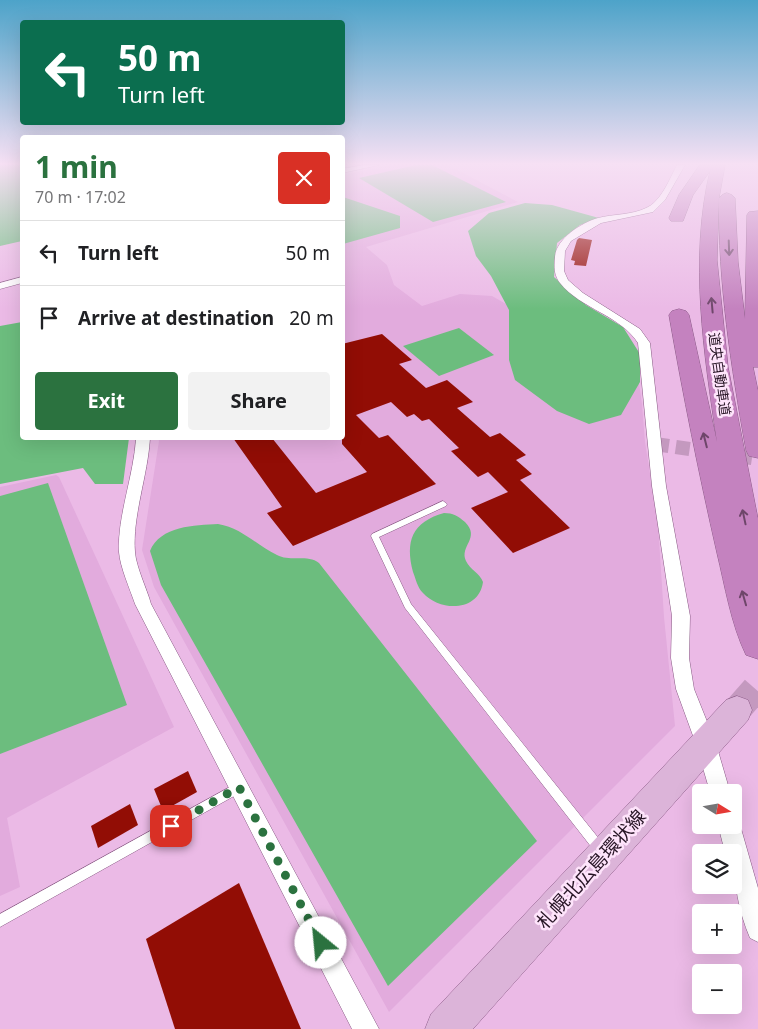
<!DOCTYPE html>
<html lang="en">
<head>
<meta charset="utf-8">
<style>
  body { margin:0; font-family:"Noto Sans","Noto Sans JP",sans-serif; background:#f2f2f2; color:#202124; height:100vh; display:flex; flex-direction:column; font-size:19px; white-space:nowrap }
  * { box-sizing:border-box; margin:0 }
  p { font-size:16px; color:#757577 }
  .icon { flex:none; width:28px; height:28px; fill:none; stroke:currentColor; stroke-width:2; stroke-linecap:round; stroke-linejoin:round }
  .map { position:relative; flex:1; overflow:hidden }
  .details { position:absolute; left:20px; top:135px; width:325px; height:305px; display:flex; flex-direction:column; background:#fff; border-radius:5px; box-shadow:0 5px 20px #0002 }
  .details>* { flex:none }
  .banner { position:absolute; left:20px; top:20px; width:325px; height:105px; border-radius:5px; box-shadow:0 5px 20px #0002; background:#0b6e4f; color:#fff; overflow:hidden }
  .needle { width:32px; rotate:101deg }
  .tools { position:absolute; left:692px; top:784px; display:grid; gap:10px }
  .tools a { display:grid; place-items:center; width:50px; height:50px; border-radius:5px; background:#fff; box-shadow:0 5px 20px #0002; font-size:25px }
  .pin { position:absolute; display:grid; place-items:center; width:42px; height:42px; color:#fff; margin:-21px; border-radius:10px; box-shadow:0 2px 8px #0006 }
  .me { position:absolute; width:55px; margin:-28px; rotate:332deg; stroke-linejoin:round; filter:drop-shadow(0 0 4px #0008) }
  .turn { display:flex; align-items:center; gap:18px; height:105px; padding:0 15px; font-size:22px }
  .turn .icon { width:65px; height:65px; stroke-width:2.5 }
  .turn b { display:block; font-size:35px; line-height:42px }
  .round { display:grid; place-items:center; flex:none; width:52px; height:52px; border-radius:5px; background:#f2f2f2 }
  .head { display:flex; align-items:center; justify-content:space-between; height:85px; padding:0 15px }
  h1 { font-size:30px; font-weight:700; line-height:38px; color:#2b723f }
  .cta { display:flex; gap:10px; margin-top:auto; padding:10px 15px }
  .cta a { flex:1; height:58px; border-radius:5px; background:#2b723f; color:#fff; font-size:20px; font-weight:700; line-height:58px; text-align:center }
  .cta a+a { background:#f2f2f2; color:#202124 }
  ul { padding:0; list-style:none }
  li { display:flex; align-items:center; gap:15px; height:65px; padding:0 15px; border-top:1px solid #e0e0e0 }
  li div { flex:1 }
  li b { display:block; font-size:19px }
  li em { font-style:normal }
  .map>svg:first-child { display:block }
  .built { fill:#e2abdd }
  .green { fill:#6cbd7e }
  .building { fill:#920d05 }
  .lines { fill:none; stroke-linecap:round; stroke-linejoin:round }
  .minor-tunnel { stroke:#c499bf; stroke-width:14; stroke-dasharray:14 7; stroke-linecap:butt }
  .primary-tunnel { stroke:#c499bf; stroke-width:28; stroke-dasharray:28 14; stroke-linecap:butt }
  .service-casing { stroke:#885b84; stroke-width:1 }
  .minor-casing { stroke:#885b84; stroke-width:1 }
  .primary-casing { stroke:#8d5c89; stroke-width:1 }
  .motorway-casing { stroke:#8d5c89; stroke-width:1 }
  .service { fill:#fff; fill-rule:evenodd }
  .minor { fill:#fff; fill-rule:evenodd }
  .primary { fill:#dcb4d9; fill-rule:evenodd }
  .motorway { fill:#c482bf; fill-rule:evenodd }
  .oneway { stroke:#6e466a }
  .route { stroke:#2b723f; stroke-width:9; stroke-dasharray:0 16.2 }
  .labels { text-anchor:middle; dominant-baseline:central; stroke-width:5; stroke-linejoin:round; paint-order:stroke }
  .far-street-label { font-size:14px; fill:#271525; stroke:#fee4fb }
  .near-street-label { font-size:19px; fill:#271525; stroke:#fee4fb }
</style>
</head>
<body>
<div class="map">
<svg width="758" height="1029" viewBox="0 0 758 1029">
  <rect width="100%" height="100%" fill="#ebbae6"/>
  <g class="built">
    <path d="M390,165H448L518,202L366,247L387,265L394,285L422,306L460,294L492,296L525,315L635,354L642,404L645,442L658,524L664,617L675,726L389,1012L154,587L142,550L159,441L158,438H342L343,175Z"/>
    <path d="M56,475L59,477L174,727L7,818L20,887L0,896V487Z"/>
  </g>
  <g class="green">
    <path d="M0,165H22V241L0,246Z"/>
    <path d="M416,165H432L506,202L433,222L359,178Z"/>
    <path d="M343,197L400,216V228L343,244Z"/>
    <path d="M525,203L552,205L599,218L580,225L557,243L554,277L586,305L623,327L640,354V382L621,415L589,424L557,411L515,380L509,360V310L491,276L476,256L468,231L489,213Z"/>
    <path d="M22,322V438H129L123,484H95L83,468L0,484V326Z"/>
    <path d="M459,328L494,355L439,376L403,346Z"/>
    <path d="M48,483L127,705L0,754V496Z"/>
    <path d="M444,513C453,513 458,516 465,522C481,538 459,546 466,561C470,570 480,573 483,582C479,612 440,612 423,593C417,587 416,579 413,572C405,541 412,522 444,513Z"/>
    <path d="M218,524C242,528 256,545 277,555C290,562 308,554 319,563L537,841L388,986L161,585L150,551C160,526 195,525 218,524Z"/>
  </g>
  <g class="building">
    <path d="M579,238L592,240L586,266L574,265L575,261L571,260L577,240Z"/>
    <path d="M382,334L412,360L399,364L426,388L447,380L473,402L457,408L490,437L500,433L526,455L516,460L532,474L520,480L570,528L513,553L471,508L508,492L488,472L478,477L451,451L459,448L429,419L422,421L414,414L407,417L391,402L356,415L379,438L388,435L436,484L293,546L267,513L282,507L233,438H272L316,493L367,472L342,444V344Z"/>
    <path d="M188,771L197,792L163,811L154,789Z"/>
    <path d="M130,804L138,825L98,848L91,826Z"/>
    <path d="M239,883L301,1029H175L146,939Z"/>
  </g>
  <g class="lines">
    <path class="minor-tunnel" d="M655,444L758,459"/>
    <path class="primary-tunnel" d="M737,710L758,686"/>
    <g class="service-casing">
      <g id="service">
        <path d="M443,501L447,504L446,506L379,537L411,604L604,845L606,849L604,853L600,855L596,853L405,608L371,536L372,534Z"/>
        <path d="M239,782L243,783L244,787L243,791L0,927V914Z"/>
      </g>
    </g>
    <g class="minor-casing">
      <g id="minor">
        <path d="M364,165H379L342,173V169Z"/>
        <path d="M677,165H685L665,200L653,212L601,223L571,241L565,251L564,271L568,280L583,293L640,329L650,343L666,486L690,616L689,658L694,689L716,744L730,792H710L696,744L676,689L671,658L672,616L652,486L638,343C620,315 581,309 560,283C554,275 554,267 555,257C556,239 581,223 598,218C613,214 632,215 646,208C661,202 670,178 677,165Z"/>
        <path d="M22,277V283L0,289V283Z"/>
        <path d="M136,438H150C148,475 132,517 135,552C136,567 147,589 151,604L379,1029H352L135,604C130,589 120,567 119,552C117,517 134,475 136,438Z"/>
        <path d="M734,816L737,817L740,825L758,888V942L750,938C738,910 734,883 734,852H725L718,825H734Z"/>
      </g>
    </g>
    <g class="primary-casing">
      <path id="primary" d="M737,696L748,700L752,710L748,720L473,1029H425L431,1014L726,700Z"/>
    </g>
    <g class="motorway-casing">
      <g id="motorway">
        <path d="M700,165H725L719,198L717,260L728,367L758,519V659L746,655C731,624 725,586 717,553C699,474 683,395 669,315L672,311L679,309L686,311L689,315L717,442C704,354 689,259 710,171L693,195L683,221H671L669,218L679,195Z"/>
        <path d="M727,193L732,195L735,198L738,262L745,319L747,215L749,212L758,211V367H753L758,391V458L749,456L746,450C731,366 718,283 719,198L722,195Z"/>
      </g>
    </g>
    <use href="#service" class="service"/>
    <use href="#minor" class="minor"/>
    <use href="#primary" class="primary"/>
    <use href="#motorway" class="motorway"/>
  </g>
  <defs><path id="oneway-shaft" d="M-6 0H5M1.5-3L5.5 0L1.5 3" fill="none" stroke-width="1.6" stroke-linecap="round" stroke-linejoin="round" transform="scale(1.25)"/></defs>
  <g class="oneway">
    <use href="#oneway-shaft" transform="translate(729 248) rotate(88)"/>
    <use href="#oneway-shaft" transform="translate(712 305) rotate(-95)"/>
    <use href="#oneway-shaft" transform="translate(705 440) rotate(-104)"/>
    <use href="#oneway-shaft" transform="translate(744 517) rotate(-102)"/>
    <use href="#oneway-shaft" transform="translate(744 598) rotate(-106)"/>
  </g>
  <linearGradient id="sky" x2="0" y2="1"><stop stop-color="#4da3c9"/><stop offset="0.53" stop-color="#f6e0f4"/><stop offset="1" stop-color="#f6e0f4" stop-opacity="0"/></linearGradient>
  <rect width="758" height="309" fill="url(#sky)"/>
  <g class="lines">
    <path class="route" d="M171,826L239,787L321,943"/>
  </g>
  <g class="labels">
    <g class="far-street-label">
      <text transform="translate(720 374) rotate(82)">道央自動車道</text>
    </g>
    <g class="near-street-label">
      <text transform="translate(591 869) rotate(-48)">札幌北広島環状線</text>
    </g>
  </g>
</svg>
<div class="tools">
<a><svg class="needle" viewBox="-14 -14 28 28"><path d="M0-13l5 13h-10z" fill="#e53935"/><path d="M0 13l5-13h-10z" fill="#757577"/></svg></a>
<a><svg class="icon" aria-label="layers" viewBox="0 0 24 24"><path d="M12 4l9 5-9 5-9-5zM3 14l9 5 9-5"/></svg></a>
<a>+</a>
<a>−</a>
</div>
<div class="pin" style="left:171px;top:826px;background:#d93025"><svg class="icon" aria-label="arrive" viewBox="0 0 24 24"><path d="M6 21V4h12l-3 4 3 4H6"/></svg></div>
<svg class="me" style="left:321px;top:943px" viewBox="-20 -20 40 40"><circle r="19" fill="#fff"/><path d="M0-13L10 11 0 6-10 11z" fill="#2b723f"/></svg>
<div class="banner">
<div class="turn"><svg class="icon" aria-label="left" viewBox="0 0 24 24"><path d="M17 20v-9H6M10 6l-5 5 5 5"/></svg><div><b>50 m</b>Turn left</div></div>
</div>
<section class="details">
<div class="head"><div><h1>1 min</h1><p>70 m · 17:02</p></div><a class="round" style="background:#d93025;color:#fff"><svg class="icon" aria-label="close" viewBox="0 0 24 24"><path d="M6 6l12 12M18 6L6 18"/></svg></a></div>
<ul>
<li><svg class="icon" aria-label="left" viewBox="0 0 24 24"><path d="M17 20v-9H6M10 6l-5 5 5 5"/></svg><div><b>Turn left</b></div><em>50 m</em></li>
<li><svg class="icon" aria-label="arrive" viewBox="0 0 24 24"><path d="M6 21V4h12l-3 4 3 4H6"/></svg><div><b>Arrive at destination</b></div><em>20 m</em></li>
</ul>
<div class="cta"><a>Exit</a><a>Share</a></div>
</section>
</div>
</body>
</html>
